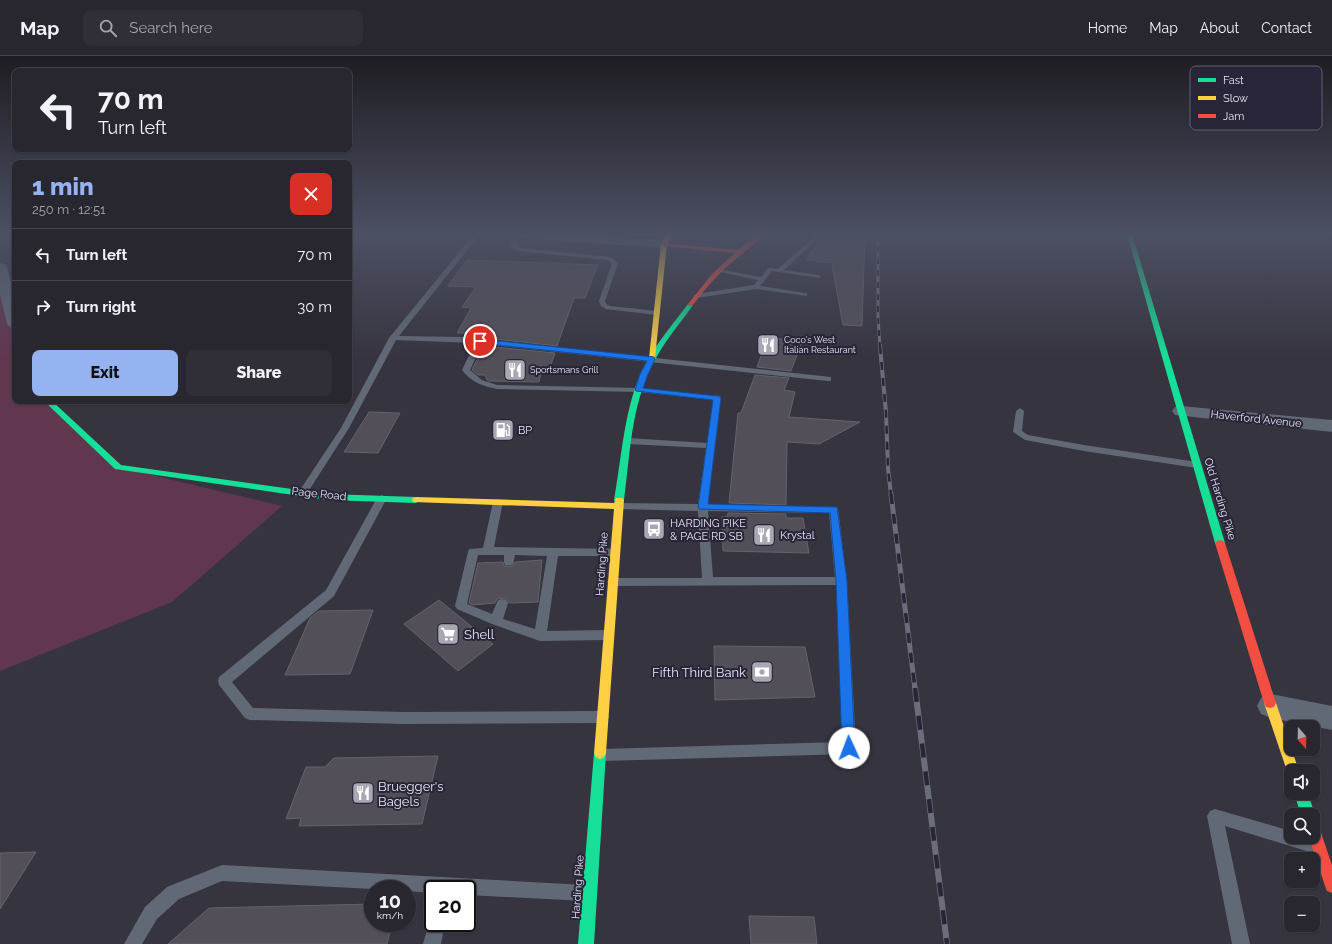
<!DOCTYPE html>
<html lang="en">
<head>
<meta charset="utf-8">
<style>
  body { margin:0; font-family:Raleway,sans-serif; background:#302f37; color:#f1f3f6; height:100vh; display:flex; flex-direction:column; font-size:15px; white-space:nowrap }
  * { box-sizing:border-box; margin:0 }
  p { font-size:13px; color:#a5a5aa }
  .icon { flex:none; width:22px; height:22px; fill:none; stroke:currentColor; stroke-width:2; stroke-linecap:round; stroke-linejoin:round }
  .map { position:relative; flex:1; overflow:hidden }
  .sheet { position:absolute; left:12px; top:104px; width:340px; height:244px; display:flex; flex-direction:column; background:#28272f; border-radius:8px; box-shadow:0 1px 3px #0004,0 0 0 1px #44444b }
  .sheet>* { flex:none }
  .top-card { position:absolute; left:12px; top:12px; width:340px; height:84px; border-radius:8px; box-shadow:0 1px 3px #0004,0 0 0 1px #44444b; background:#28272f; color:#f1f3f6; overflow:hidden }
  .needle { width:26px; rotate:160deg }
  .buttons { position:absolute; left:1284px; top:664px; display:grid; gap:8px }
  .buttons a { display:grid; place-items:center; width:36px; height:36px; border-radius:8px; background:#28272f; box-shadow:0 1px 3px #0004,0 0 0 1px #44444b; font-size:20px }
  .speed { position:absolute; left:364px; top:824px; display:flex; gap:8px; font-size:20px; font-weight:700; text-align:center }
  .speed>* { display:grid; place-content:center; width:52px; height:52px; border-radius:50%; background:#28272f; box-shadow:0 1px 3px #0004,0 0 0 1px #44444b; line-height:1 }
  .speed small { font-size:10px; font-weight:400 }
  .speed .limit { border:2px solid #111; border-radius:6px; background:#fff; color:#111 }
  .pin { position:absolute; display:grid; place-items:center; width:34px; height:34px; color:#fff; margin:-17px; border:2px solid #fff; border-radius:50%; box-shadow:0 1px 4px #0007 }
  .me { position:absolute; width:44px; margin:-22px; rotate:358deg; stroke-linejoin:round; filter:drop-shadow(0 0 3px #0008) }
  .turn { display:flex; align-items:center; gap:14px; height:84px; padding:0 20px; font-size:18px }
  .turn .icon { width:52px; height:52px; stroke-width:2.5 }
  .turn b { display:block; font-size:28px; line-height:34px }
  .round { display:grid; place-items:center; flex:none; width:42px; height:42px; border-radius:8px; background:#302f37 }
  .overview { display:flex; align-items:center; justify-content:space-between; height:68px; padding:0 20px }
  h1 { font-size:24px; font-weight:800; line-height:30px; color:#95b2f1 }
  .action { display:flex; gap:8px; margin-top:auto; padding:8px 20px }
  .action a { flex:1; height:46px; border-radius:8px; background:#95b2f1; color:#111; font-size:16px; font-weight:800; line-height:46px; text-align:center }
  .action a+a { background:#302f37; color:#f1f3f6 }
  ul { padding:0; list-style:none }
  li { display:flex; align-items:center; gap:12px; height:52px; padding:0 20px; border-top:1px solid #44444b }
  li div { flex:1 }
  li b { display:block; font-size:15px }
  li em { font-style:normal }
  header { display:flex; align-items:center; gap:24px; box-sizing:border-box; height:56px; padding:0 20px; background:#28272f; border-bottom:1px solid #44444b }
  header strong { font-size:19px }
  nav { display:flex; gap:22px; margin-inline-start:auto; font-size:14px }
  .search { width:280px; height:36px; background:#302f37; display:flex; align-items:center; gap:10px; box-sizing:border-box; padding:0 14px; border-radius:8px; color:#a5a5aa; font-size:15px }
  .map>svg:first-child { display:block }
  .green { fill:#613750 }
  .building { fill:#524f58; stroke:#66626c }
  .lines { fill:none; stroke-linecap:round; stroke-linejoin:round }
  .lane { fill:#616977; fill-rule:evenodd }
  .street { fill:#616977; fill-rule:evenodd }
  .fast { fill:#16e098; fill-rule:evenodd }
  .slow { fill:#ffcf43; fill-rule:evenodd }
  .jam { fill:#f24e42; fill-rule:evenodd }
  .rail-far3-casing { stroke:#6b6e79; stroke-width:3 }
  .rail-far2-casing { stroke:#6b6e79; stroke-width:4 }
  .rail-far1-casing { stroke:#6b6e79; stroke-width:5 }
  .rail-casing { stroke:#6b6e79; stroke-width:6 }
  .rail-far3 { stroke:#282539; stroke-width:2; stroke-dasharray:6; stroke-linecap:butt }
  .rail-far2 { stroke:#282539; stroke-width:2.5; stroke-dasharray:8; stroke-linecap:butt }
  .rail-far1 { stroke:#282539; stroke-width:3.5; stroke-dasharray:10; stroke-linecap:butt }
  .rail { stroke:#282539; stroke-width:4.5; stroke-dasharray:14; stroke-linecap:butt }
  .route { fill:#1a73e8; stroke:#114b97 }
  .labels { text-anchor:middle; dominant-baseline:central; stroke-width:4; stroke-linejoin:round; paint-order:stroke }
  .far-poi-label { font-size:9px; fill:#e6e5f2; stroke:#282539; text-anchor:start }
  .street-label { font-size:11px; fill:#e6e5f2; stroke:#282539 }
  .poi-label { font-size:11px; fill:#e6e5f2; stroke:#282539; text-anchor:start }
  .near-poi-label { font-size:13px; fill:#e6e5f2; stroke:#282539; text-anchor:start }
  .key { fill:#282539; stroke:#615f70; stroke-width:1 }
  .key-label { font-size:11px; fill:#e6e5f2 }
</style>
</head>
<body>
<header>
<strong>Map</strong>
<div class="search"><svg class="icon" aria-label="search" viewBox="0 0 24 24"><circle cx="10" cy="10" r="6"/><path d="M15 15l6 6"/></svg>Search here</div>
<nav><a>Home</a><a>Map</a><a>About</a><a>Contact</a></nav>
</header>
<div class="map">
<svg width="1332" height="888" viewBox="0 0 1332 888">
  <rect width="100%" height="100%" fill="#36343f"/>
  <path class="green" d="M0,211L15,268V345H48L118,411L282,450L172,546L0,615Z"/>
  <g class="building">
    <path d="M824,178H865L862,270L843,269L832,209L834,207L806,204Z"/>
    <path d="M467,204L598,209L585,242H574L557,290L486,282L488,277H457L471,252L462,251L476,231L448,230Z"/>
    <path d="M768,281L802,286L791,315L757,311Z"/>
    <path d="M483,290L555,297L548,317H541L539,326L489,325L487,324L485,319H478L472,314Z"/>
    <path d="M755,319L789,322L784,334L795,336L789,361L860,366L819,388L787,386L786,449L729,447L738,357H741Z"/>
    <path d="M369,356L400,357L378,397L344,396Z"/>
    <path d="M728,457L786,458V462H803L809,497L723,495L722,461H727Z"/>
    <path d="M542,504L538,546L509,547L506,543L502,542L497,543L495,547L473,549L469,547L478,507L503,506L504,510H513L515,506Z"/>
    <path d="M439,544L493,588L458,615L404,568Z"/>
    <path d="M373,554L350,618L285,619L310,562L319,555Z"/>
    <path d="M714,590L805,591L815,641L715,644Z"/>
    <path d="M438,700L422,768L299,770L301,762L286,763L306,711H325L334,702Z"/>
    <path d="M36,796L0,853V797Z"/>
    <path d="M373,848V867H392L387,888H168L209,852Z"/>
    <path d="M749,860L814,861L817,888H751Z"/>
  </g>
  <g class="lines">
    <g class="lane">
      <path d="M474,178H480L399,280L463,281L831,321V325H828L482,288L470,314L482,324L497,329L639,332L720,340L721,342L708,448L838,452L847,525L856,692L854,696L849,698L602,705L597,704L595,699L597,694L602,693L842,686L836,529L613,530L609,529L607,526L609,523L613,522H702L698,455L618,453L613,450L618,447L698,448L706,392L628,388L623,385L628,382L707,387L713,344L639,336L497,333C482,330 471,326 462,314L475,287L396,284L349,372L306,439H300L298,437L341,372L389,282ZM708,455L829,457L835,521H713Z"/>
      <path d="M516,178H522L516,189L521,192L611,201L618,207L605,245L606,248L610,250L657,255L661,257L657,259L606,253L601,250L599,245L612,207L607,204L517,195L510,190Z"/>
      <path d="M817,178H823L784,214L818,219L821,221L820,222L772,215L760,230L805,237L807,238V240L756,233L696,242L693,240L696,238L754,229L758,224L715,215L718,213L761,221L768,212L778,213Z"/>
      <path d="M1020,352L1024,355L1022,375L1028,379L1084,389L1197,406L1202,409L1197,412L1084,395L1025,384L1013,376L1016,355Z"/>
      <path d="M382,439L387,442L334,540L232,626L253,652L404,656L602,655L607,657L609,661L607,665L602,667L404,668L250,664L245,662L219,629L218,625L219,621L326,534L377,442Z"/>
      <path d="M498,443L503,446L494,491L619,493L620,496L619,499L615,500H558L547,575L608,574L612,576L614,579L612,582L608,584L540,585L492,568L457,553L455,550L468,496L469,493L483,492L493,446ZM478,499H504V506L505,509H513L515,499L547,500L535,573L503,563L508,547L506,544L502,543L498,544L492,558L467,548Z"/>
      <path d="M1215,753L1291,775V781H1312L1318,784L1321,789L1318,794L1313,797L1225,770L1250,888H1232L1207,760L1210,755Z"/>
      <path d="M222,809L585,829L591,831L593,837L591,843L585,845L467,839V833H433V837L407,835V833H373L222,825L179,843L157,863L142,888H124L145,851L167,831Z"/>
      <path d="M433,860V867H445L441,888H423L429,867Z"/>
    </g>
    <g class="street">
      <path d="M513,178H566L664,184L668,185L670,188L668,191L664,192L519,182L515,181Z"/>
      <path d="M0,207L5,208L7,211L15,241V273L10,271L7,268L0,238Z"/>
      <path d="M1181,350L1332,364V376L1175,359L1172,355L1175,351Z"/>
      <path d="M1271,638L1332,650V674L1271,662L1261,658L1257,650L1261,642Z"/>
    </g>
    <g class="fast">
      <path d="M1127,178H1132L1225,487L1223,489H1217L1215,487Z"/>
      <path d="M688,248L693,249C679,269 662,288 652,310C631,350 630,400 624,444L619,447L616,446L614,444C622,400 624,351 644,310C656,288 673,268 688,248Z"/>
      <path d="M44,345H52L121,409L328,438L416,441L420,444L416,447L328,444L115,413Z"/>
      <path d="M600,691L604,693L606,697L594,888H578L594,697L596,693Z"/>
      <path d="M1294,737H1308L1315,759L1313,763V759H1301Z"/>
    </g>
    <g class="slow">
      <path d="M668,178H673L667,188L655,302L652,304L649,302L661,188Z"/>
      <path d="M416,441L614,447L616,442H622L624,444L606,697L604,701L600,703L596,701L594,697L614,453L413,446L412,444L413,442Z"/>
      <path d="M1270,642L1274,643L1276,647L1299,715H1291V720L1288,719L1287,715L1264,647L1266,643Z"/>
    </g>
    <g class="jam">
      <path d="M760,178H766L725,212L708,230L692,250H688V248L712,218L735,197L664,190L662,189V187L738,194Z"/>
      <path d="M1220,484L1223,485L1225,487L1276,647L1274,651L1270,652L1266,651L1264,647L1215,487L1217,485Z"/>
      <path d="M1313,766L1318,768L1332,809V837L1327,835L1325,830L1309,781H1313Z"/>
    </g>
    <g class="rail-far3-casing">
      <path id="rail-far3" d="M878,178V261L880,291"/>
    </g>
    <g class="rail-far2-casing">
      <path id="rail-far2" d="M880,290L886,357L888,412L891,439"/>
    </g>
    <g class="rail-far1-casing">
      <path id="rail-far1" d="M891,438L915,633"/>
    </g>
    <g class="rail-casing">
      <path id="rail" d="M915,632L947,888"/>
    </g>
    <use href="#rail-far3" class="rail-far3"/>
    <use href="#rail-far2" class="rail-far2"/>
    <use href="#rail-far1" class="rail-far1"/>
    <use href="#rail" class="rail"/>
  </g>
  <linearGradient id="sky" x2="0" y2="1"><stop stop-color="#1e1d23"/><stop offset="0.59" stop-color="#4c5063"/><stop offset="1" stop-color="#4c5063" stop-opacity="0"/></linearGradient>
  <rect width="1332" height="302" fill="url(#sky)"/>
  <path class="route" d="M480,283L654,301L655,303L648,318L643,332L717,340L721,342L708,448L837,451L847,525L855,692L853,696L849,698L844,696L842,692L836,525L830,457L699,453L698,451L713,344L636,335L635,334L640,318L647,305L478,287L477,285Z"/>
  <defs>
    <g id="restaurant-square" transform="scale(1.15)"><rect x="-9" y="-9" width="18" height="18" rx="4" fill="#a8a7b3" stroke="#282539"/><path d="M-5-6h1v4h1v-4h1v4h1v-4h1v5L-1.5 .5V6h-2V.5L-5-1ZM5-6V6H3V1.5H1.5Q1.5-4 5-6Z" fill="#fff"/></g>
    <g id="fuel-square" transform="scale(1.15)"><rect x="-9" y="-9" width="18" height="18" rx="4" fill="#a8a7b3" stroke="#282539"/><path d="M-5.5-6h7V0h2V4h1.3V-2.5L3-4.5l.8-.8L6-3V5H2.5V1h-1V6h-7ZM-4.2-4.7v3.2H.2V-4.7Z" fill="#fff"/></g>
    <g id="bus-square" transform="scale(1.15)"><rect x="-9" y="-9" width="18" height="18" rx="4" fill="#a8a7b3" stroke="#282539"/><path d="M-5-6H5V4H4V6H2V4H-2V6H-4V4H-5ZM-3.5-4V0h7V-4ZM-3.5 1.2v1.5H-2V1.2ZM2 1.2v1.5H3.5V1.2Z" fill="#fff"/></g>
    <g id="supermarket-square" transform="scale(1.15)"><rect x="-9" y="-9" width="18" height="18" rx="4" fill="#a8a7b3" stroke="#282539"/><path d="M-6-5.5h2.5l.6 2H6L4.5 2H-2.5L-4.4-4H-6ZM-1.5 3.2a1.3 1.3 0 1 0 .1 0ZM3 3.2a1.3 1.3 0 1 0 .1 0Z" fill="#fff"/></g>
    <g id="bank-square" transform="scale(1.15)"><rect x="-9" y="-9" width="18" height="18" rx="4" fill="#a8a7b3" stroke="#282539"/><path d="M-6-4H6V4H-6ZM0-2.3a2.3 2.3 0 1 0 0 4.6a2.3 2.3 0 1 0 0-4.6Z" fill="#fff"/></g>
  </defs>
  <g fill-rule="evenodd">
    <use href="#restaurant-square" x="768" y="289"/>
    <use href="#restaurant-square" x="515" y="314"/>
    <use href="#fuel-square" x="503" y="374"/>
    <use href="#bus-square" x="654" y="473"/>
    <use href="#restaurant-square" x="764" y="479"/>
    <use href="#supermarket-square" x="448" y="578"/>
    <use href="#bank-square" x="762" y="616"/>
    <use href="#restaurant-square" x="363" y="737"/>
  </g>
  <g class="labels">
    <g class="far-poi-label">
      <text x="784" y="284">Coco's West<tspan x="784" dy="10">Italian Restaurant</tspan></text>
      <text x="530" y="314">Sportsmans Grill</text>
    </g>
    <g class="street-label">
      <text transform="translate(1256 363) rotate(6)">Haverford Avenue</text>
      <text transform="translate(319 438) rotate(6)">Page Road</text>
      <text transform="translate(1220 443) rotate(73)">Old Harding Pike</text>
      <text transform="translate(602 508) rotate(-86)">Harding Pike</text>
      <text transform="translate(578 831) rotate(-86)">Harding Pike</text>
    </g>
    <g class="poi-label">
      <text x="518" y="374">BP</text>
      <text x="670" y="467">HARDING PIKE<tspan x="670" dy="13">&amp; PAGE RD SB</tspan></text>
      <text x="780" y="479">Krystal</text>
    </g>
    <g class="near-poi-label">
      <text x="464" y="578">Shell</text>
      <text x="746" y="616" text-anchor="end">Fifth Third Bank</text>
      <text x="378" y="730">Bruegger's<tspan x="378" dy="15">Bagels</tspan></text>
    </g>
  </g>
  <rect x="1190" y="10" width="132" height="64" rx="6" class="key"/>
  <rect x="1198" y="22" width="18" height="4" fill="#16e098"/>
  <rect x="1198" y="40" width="18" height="4" fill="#ffcf43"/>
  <rect x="1198" y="58" width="18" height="4" fill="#f24e42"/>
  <g class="key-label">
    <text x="1223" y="28">Fast</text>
    <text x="1223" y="46">Slow</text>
    <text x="1223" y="64">Jam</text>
  </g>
</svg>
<div class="buttons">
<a><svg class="needle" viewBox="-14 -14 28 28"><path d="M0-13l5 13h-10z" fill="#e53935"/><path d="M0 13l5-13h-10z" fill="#a5a5aa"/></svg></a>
<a><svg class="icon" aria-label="sound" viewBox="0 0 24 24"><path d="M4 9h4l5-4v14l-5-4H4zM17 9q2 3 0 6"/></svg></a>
<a><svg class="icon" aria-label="search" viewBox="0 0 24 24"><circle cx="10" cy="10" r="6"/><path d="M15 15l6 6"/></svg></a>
<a>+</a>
<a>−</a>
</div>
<div class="speed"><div>10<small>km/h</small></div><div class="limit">20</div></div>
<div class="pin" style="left:480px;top:285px;background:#d93025"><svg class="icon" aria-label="arrive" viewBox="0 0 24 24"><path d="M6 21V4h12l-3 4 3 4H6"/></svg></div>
<svg class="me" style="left:849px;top:692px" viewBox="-20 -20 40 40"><circle r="19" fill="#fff"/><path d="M0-13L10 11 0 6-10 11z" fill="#1a73e8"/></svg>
<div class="top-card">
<div class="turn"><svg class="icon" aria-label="left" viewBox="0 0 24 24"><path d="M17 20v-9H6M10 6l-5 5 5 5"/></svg><div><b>70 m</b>Turn left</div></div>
</div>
<section class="sheet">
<div class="overview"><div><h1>1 min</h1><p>250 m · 12:51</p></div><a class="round" style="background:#d93025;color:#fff"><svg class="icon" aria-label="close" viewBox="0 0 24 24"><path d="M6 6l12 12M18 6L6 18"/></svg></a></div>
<ul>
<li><svg class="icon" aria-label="left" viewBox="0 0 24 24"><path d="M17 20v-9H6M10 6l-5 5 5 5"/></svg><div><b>Turn left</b></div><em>70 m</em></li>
<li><svg class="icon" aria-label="right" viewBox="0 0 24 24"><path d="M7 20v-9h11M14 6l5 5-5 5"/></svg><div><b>Turn right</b></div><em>30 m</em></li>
</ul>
<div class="action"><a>Exit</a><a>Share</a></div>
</section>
</div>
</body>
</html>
